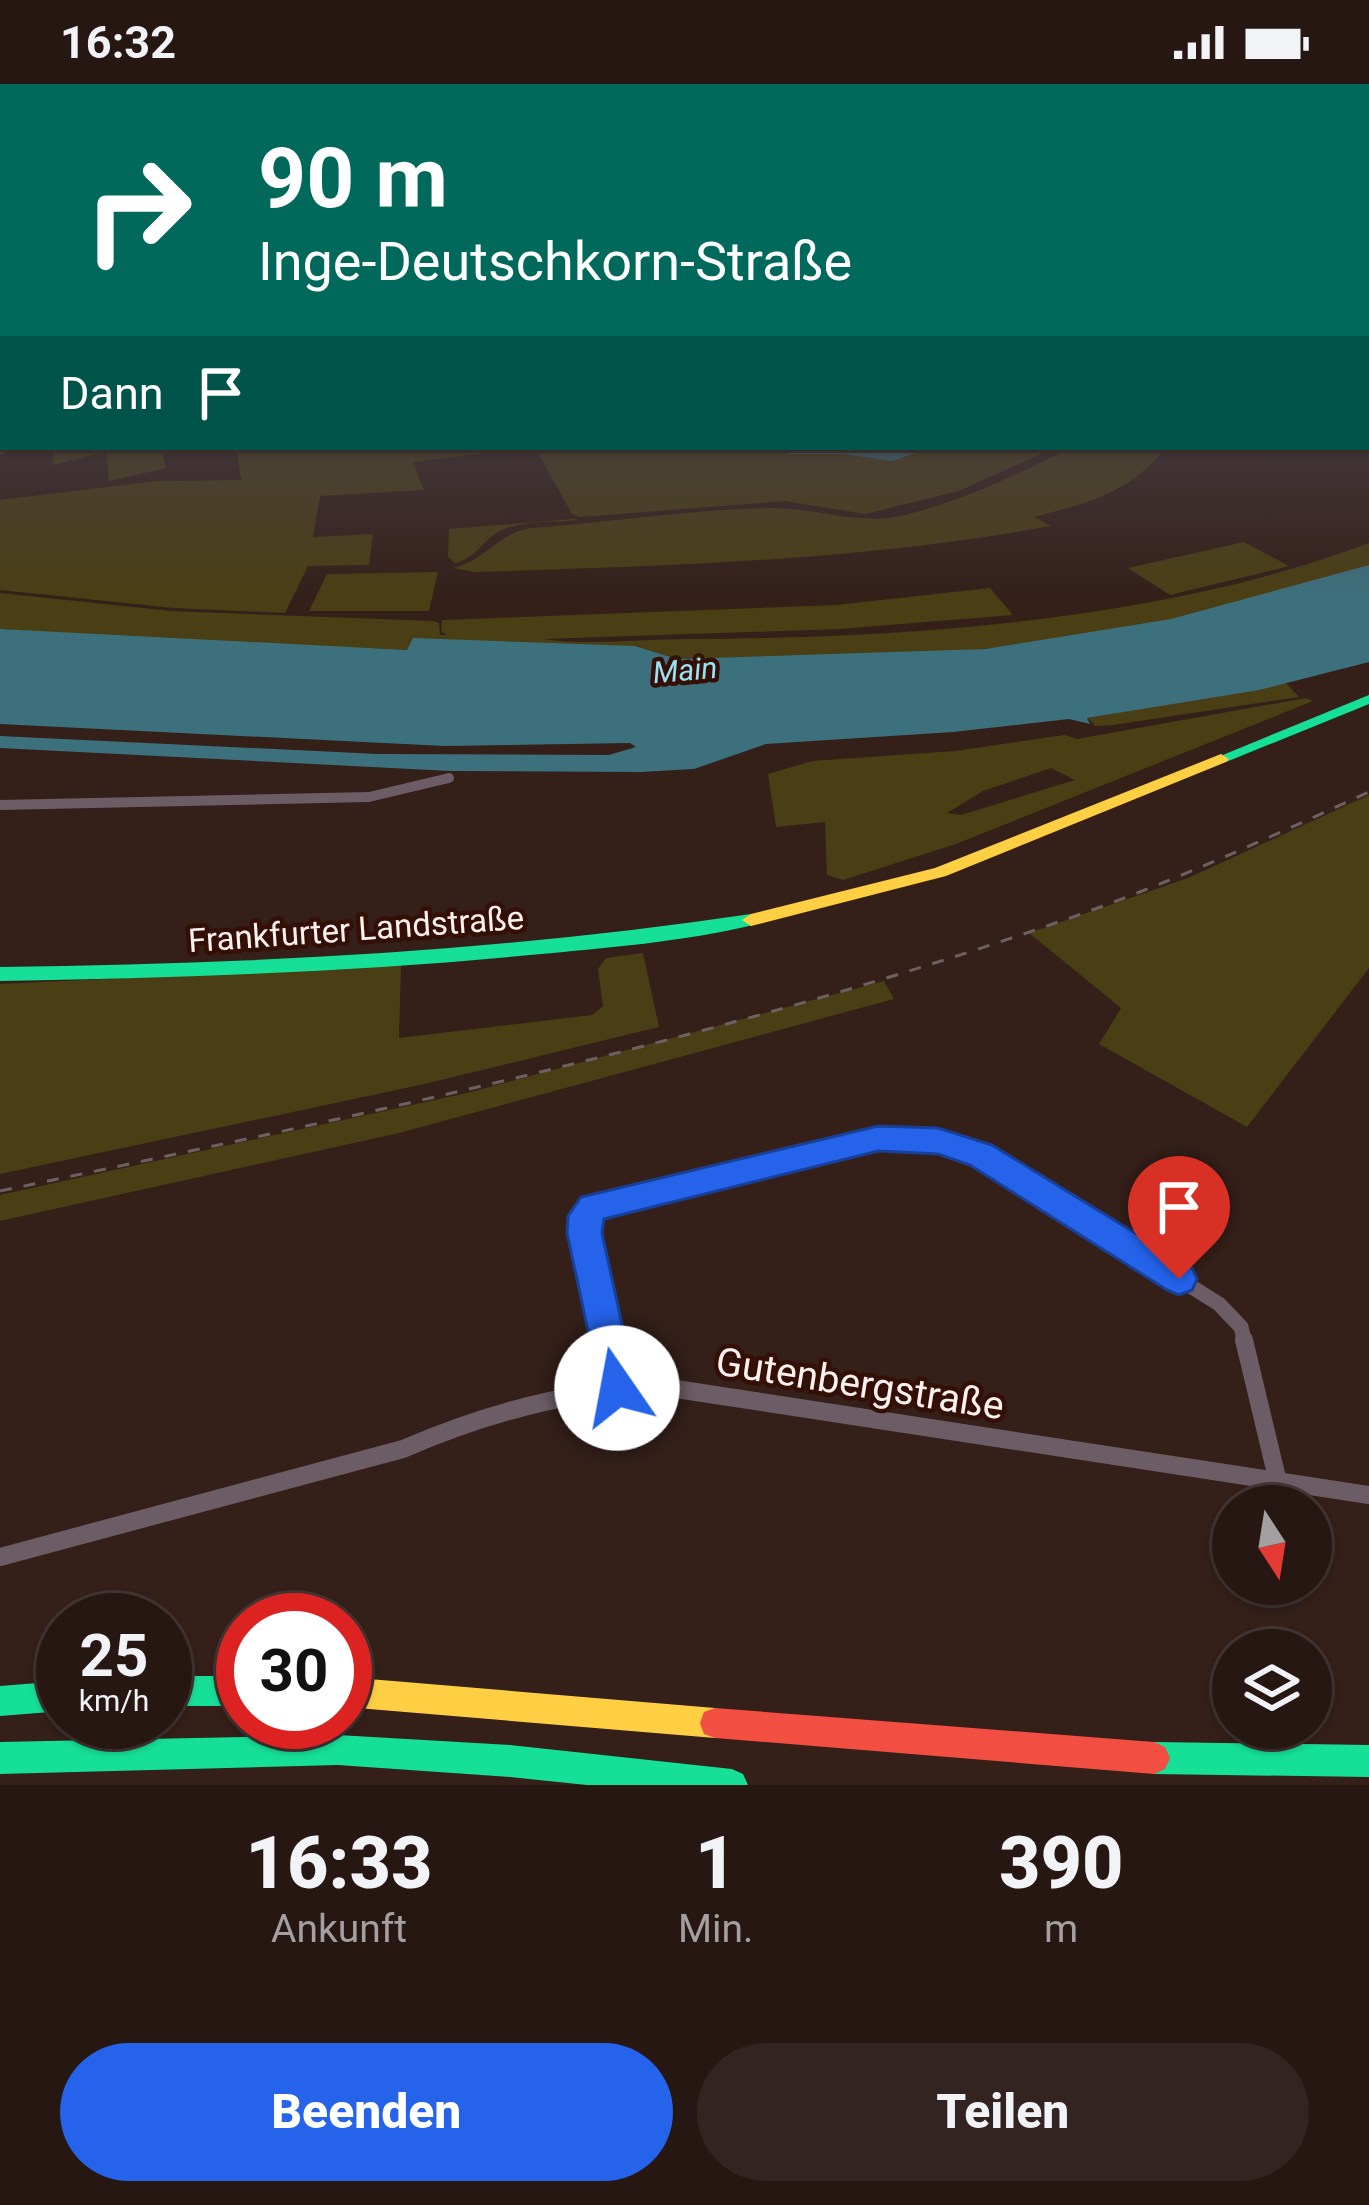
<!DOCTYPE html>
<html lang="de">
<head>
<meta charset="utf-8">
<style>
  body { margin:0; font-family:Roboto,sans-serif; background:#332421; color:#f1f3f6; height:100vh; display:flex; flex-direction:column; font-size:45px; white-space:nowrap }
  * { box-sizing:border-box; margin:0 }
  p { font-size:39px; color:#a49fa0 }
  .icon { flex:none; width:66px; height:66px; fill:none; stroke:currentColor; stroke-width:2; stroke-linecap:round; stroke-linejoin:round }
  .map { position:relative; height:1701px; overflow:hidden }
  .side { display:flex; flex-direction:column; background:#271713; flex:1 }
  .side>* { flex:none }
  .banner { position:absolute; left:0px; top:0px; width:1371px; height:366px; box-shadow:0 3px 9px #0004,0 0 0 3px #433633; background:#00695c; color:#fff; overflow:hidden }
  .needle { width:78px; rotate:168deg }
  .tools { position:absolute; left:1212px; top:1401px; display:grid; gap:24px }
  .tools a { display:grid; place-items:center; width:120px; height:120px; border-radius:50%; background:#271713; box-shadow:0 3px 9px #0004,0 0 0 3px #433633; font-size:60px }
  .speed { position:absolute; left:36px; top:1509px; display:flex; gap:24px; font-size:60px; font-weight:700; text-align:center }
  .speed>* { display:grid; place-content:center; width:156px; height:156px; border-radius:50%; background:#271713; box-shadow:0 3px 9px #0004,0 0 0 3px #433633; line-height:1 }
  .speed small { font-size:30px; font-weight:400 }
  .speed .limit { border:18px solid #d22; background:#fff; color:#111 }
  .pin { position:absolute; display:grid; place-items:center; width:102px; height:102px; color:#fff; margin:-123px -51px; border-radius:50% 50% 50% 0; rotate:-45deg; box-shadow:0 0 12px #0007 }
  .pin .icon { rotate:45deg }
  .me { position:absolute; width:132px; margin:-66px; rotate:348deg; stroke-linejoin:round; filter:drop-shadow(0 0 9px #0008) }
  .turn { display:flex; align-items:center; gap:42px; height:252px; padding:0 60px; font-size:54px }
  .turn .icon { width:156px; height:156px; stroke-width:2.5 }
  .turn b { display:block; font-size:84px; line-height:102px }
  .then { display:flex; align-items:center; height:114px; padding:0 60px; background:#0003; gap:24px; font-size:45px }
  .eta { display:flex; justify-content:space-evenly; align-items:center; height:204px; text-align:center }
  .eta b { font-size:72px; font-weight:800; line-height:84px }
  .primary-button { display:flex; gap:24px; margin-top:auto; padding:24px 60px }
  .primary-button a { flex:1; height:138px; border-radius:72px; background:#2563eb; color:#fff; font-size:48px; font-weight:800; line-height:138px; text-align:center }
  .primary-button a+a { background:#332421; color:#f1f3f6 }
  .status { display:flex; justify-content:space-between; align-items:center; height:84px; padding:0 60px; background:#271713; direction:ltr }
  .status svg { height:33px; fill:currentColor }
  .map>svg:first-child { display:block }
  .green { fill:#4a3e14; fill-rule:evenodd }
  .water { fill:#3d707d }
  .lines { fill:none; stroke-linecap:round; stroke-linejoin:round }
  .street-far3 { stroke:#6c5c65; stroke-width:6 }
  .street-far2 { stroke:#6c5c65; stroke-width:10 }
  .street-far1 { stroke:#6c5c65; stroke-width:15 }
  .street { stroke:#6c5c65; stroke-width:18 }
  .fast { fill:#16e098; fill-rule:evenodd }
  .slow { fill:#ffcf43; fill-rule:evenodd }
  .jam { fill:#f24e42; fill-rule:evenodd }
  .rail { stroke:#6e6062; stroke-width:3; stroke-dasharray:12 12; stroke-linecap:butt }
  .route { fill:#2563eb; stroke:#184099; stroke-width:3 }
  .labels { text-anchor:middle; dominant-baseline:central; stroke-width:9; stroke-linejoin:round; paint-order:stroke }
  .far-water-label { font-size:30px; font-style:italic; fill:#9ae2f5; stroke:#340f05 }
  .street-label { font-size:33px; fill:#fcf1ee; stroke:#340f05 }
  .near-street-label { font-size:39px; fill:#fcf1ee; stroke:#340f05 }
</style>
</head>
<body>
<div class="status"><b>16:32</b><svg viewBox="0 0 49 12"><path d="M0 12V9h3v3zM5 12V6h3v6zM10 12V3h3v9zM15 12V0h3v12zM26 1h20v11H26zM47 4h2v5h-2z"/></svg></div>
<div class="map">
<svg width="1369" height="1701" viewBox="0 0 1369 1701">
  <rect width="100%" height="100%" fill="#341f19"/>
  <g class="green">
    <path d="M55,363H161L166,384L109,397L106,368L52,381Z"/>
    <path d="M230,363H478L487,369L413,378L424,406L320,412L313,453L373,450L369,481L308,482L285,529L173,524L0,506V416L157,397L241,396L237,368Z"/>
    <path d="M1056,363L959,407L865,430L785,417L580,433L572,430L535,364Z"/>
    <path d="M1072,363H1168C1124,411 1095,417 1034,433L1051,442C860,477 668,482 475,488L453,484C486,476 498,449 531,444C611,438 692,425 772,424C820,424 861,443 909,430C967,415 1019,390 1072,363Z"/>
    <path d="M572,435L581,436C556,438 525,436 502,446C482,455 479,473 455,479L448,473L449,445Z"/>
    <path d="M1244,458L1289,482L1170,511L1128,484Z"/>
    <path d="M1369,459V481C1258,522 1099,556 982,565C880,572 778,572 677,575L635,562L521,570L198,558L0,545V509L172,527L434,537L439,539L440,551H447L441,547L442,536L836,521L990,504L1013,531L840,545L543,555C591,562 640,555 688,555C908,554 1162,537 1369,459Z"/>
    <path d="M438,488L429,527H309L327,490Z"/>
    <path d="M1286,599L1299,613L1113,641L1095,642L1088,634Z"/>
    <path d="M1306,614L1313,617L956,760L843,796L827,791L825,738L776,743L768,690L812,677L955,667L1064,651L1077,655ZM1051,684L1075,696L961,731L947,729L983,707Z"/>
    <path d="M1369,711V884L1247,1043L1099,960L1121,924L1029,849L1188,794Z"/>
    <path d="M643,869L659,943L420,1001L0,1090V900L401,881L399,954L592,931L603,922L598,885L606,874Z"/>
    <path d="M884,897L894,915L399,1049L0,1137V1111L471,1008Z"/>
  </g>
  <g class="water">
    <path d="M777,363H975L922,367L892,377L843,370H789Z"/>
    <path d="M1369,481V578L1259,606L1087,634L1090,640L1069,635L953,648L766,660L694,685L640,688L450,687L0,664V652L378,670L609,671L636,663L630,659L444,662L0,640V545L407,566L413,554L635,562L677,575L985,565L1171,535Z"/>
  </g>
  <g class="lines">
    <g class="street-far3">
      <path d="M0,283L3,279"/>
      <path d="M0,367L30,363"/>
    </g>
    <path class="street-far2" d="M0,721L369,713L449,694"/>
    <path class="street-far1" d="M608,1259L585,1149V1132L593,1123L878,1055L938,1057L981,1071L1219,1220L1241,1243L1245,1259"/>
    <g class="street">
      <path d="M607,1256L617,1304"/>
      <path d="M1244,1256L1278,1398"/>
      <path d="M0,1473L403,1365C484,1330 575,1305 663,1303L1369,1411"/>
    </g>
    <g class="fast">
      <path d="M1369,611V620L1226,678H1216L1213,675Z"/>
      <path d="M751,830L757,832L760,836L757,840C684,858 605,864 530,871C354,888 177,894 0,897V883C252,880 502,867 751,830Z"/>
      <rect x="165" y="1592" width="78" height="30"/>
      <path d="M63,1597V1627L0,1632V1602Z"/>
      <path d="M338,1651L510,1661L732,1685L743,1690L748,1701H587L510,1693L338,1681L0,1690V1658Z"/>
      <path d="M1154,1658L1369,1661V1693L1154,1690L1143,1685L1138,1674L1143,1663Z"/>
    </g>
    <g class="slow">
      <path d="M1221,670L1229,675L1226,678L946,792L751,842L742,836L751,830L935,784Z"/>
      <path d="M345,1593L715,1624L726,1628L730,1639L726,1650L715,1654L345,1623Z"/>
    </g>
    <path class="jam" d="M715,1624L1154,1658L1165,1663L1170,1674L1165,1685L1154,1690L715,1654L704,1650L700,1639L704,1628Z"/>
    <path class="rail" d="M0,1107C365,1031 732,954 1084,829C1181,794 1275,751 1369,708"/>
  </g>
  <linearGradient id="sky" x2="0" y2="1"><stop stop-color="#1d110e"/><stop offset="0.54" stop-color="#4a4249"/><stop offset="1" stop-color="#4a4249" stop-opacity="0"/></linearGradient>
  <rect width="1369" height="515" fill="url(#sky)"/>
  <path class="route" d="M878,1042L938,1044L992,1061L1192,1184L1197,1195L1192,1206L1179,1211L1167,1206L970,1081L938,1070L878,1067L604,1135L602,1149L636,1304L630,1317L617,1322L603,1317L567,1149L568,1132L581,1113Z"/>
  <g class="labels">
    <g class="far-water-label">
      <text transform="translate(685 586) rotate(-5)">Main</text>
    </g>
    <g class="street-label">
      <text transform="translate(356 845) rotate(-4)">Frankfurter Landstraße</text>
    </g>
    <g class="near-street-label">
      <text transform="translate(860 1300) rotate(9)">Gutenbergstraße</text>
    </g>
  </g>
</svg>
<div class="tools">
<a><svg class="needle" viewBox="-14 -14 28 28"><path d="M0-13l5 13h-10z" fill="#e53935"/><path d="M0 13l5-13h-10z" fill="#a49fa0"/></svg></a>
<a><svg class="icon" aria-label="layers" viewBox="0 0 24 24"><path d="M12 4l9 5-9 5-9-5zM3 14l9 5 9-5"/></svg></a>
</div>
<div class="speed"><div>25<small>km/h</small></div><div class="limit">30</div></div>
<div class="pin" style="left:1179px;top:1195px;background:#d93025"><svg class="icon" aria-label="arrive" viewBox="0 0 24 24"><path d="M6 21V4h12l-3 4 3 4H6"/></svg></div>
<svg class="me" style="left:617px;top:1304px" viewBox="-20 -20 40 40"><circle r="19" fill="#fff"/><path d="M0-13L10 11 0 6-10 11z" fill="#2563eb"/></svg>
<div class="banner">
<div class="turn"><svg class="icon" aria-label="right" viewBox="0 0 24 24"><path d="M7 20v-9h11M14 6l5 5-5 5"/></svg><div><b>90 m</b>Inge-Deutschkorn-Straße</div></div>
<div class="then">Dann<svg class="icon" aria-label="arrive" viewBox="0 0 24 24"><path d="M6 21V4h12l-3 4 3 4H6"/></svg></div>
</div>
</div>
<section class="side">
<div class="eta">
<div><b>16:33</b><p>Ankunft</p></div>
<div><b>1</b><p>Min.</p></div>
<div><b>390</b><p>m</p></div>
</div>
<div class="primary-button"><a>Beenden</a><a>Teilen</a></div>
</section>
</body>
</html>
